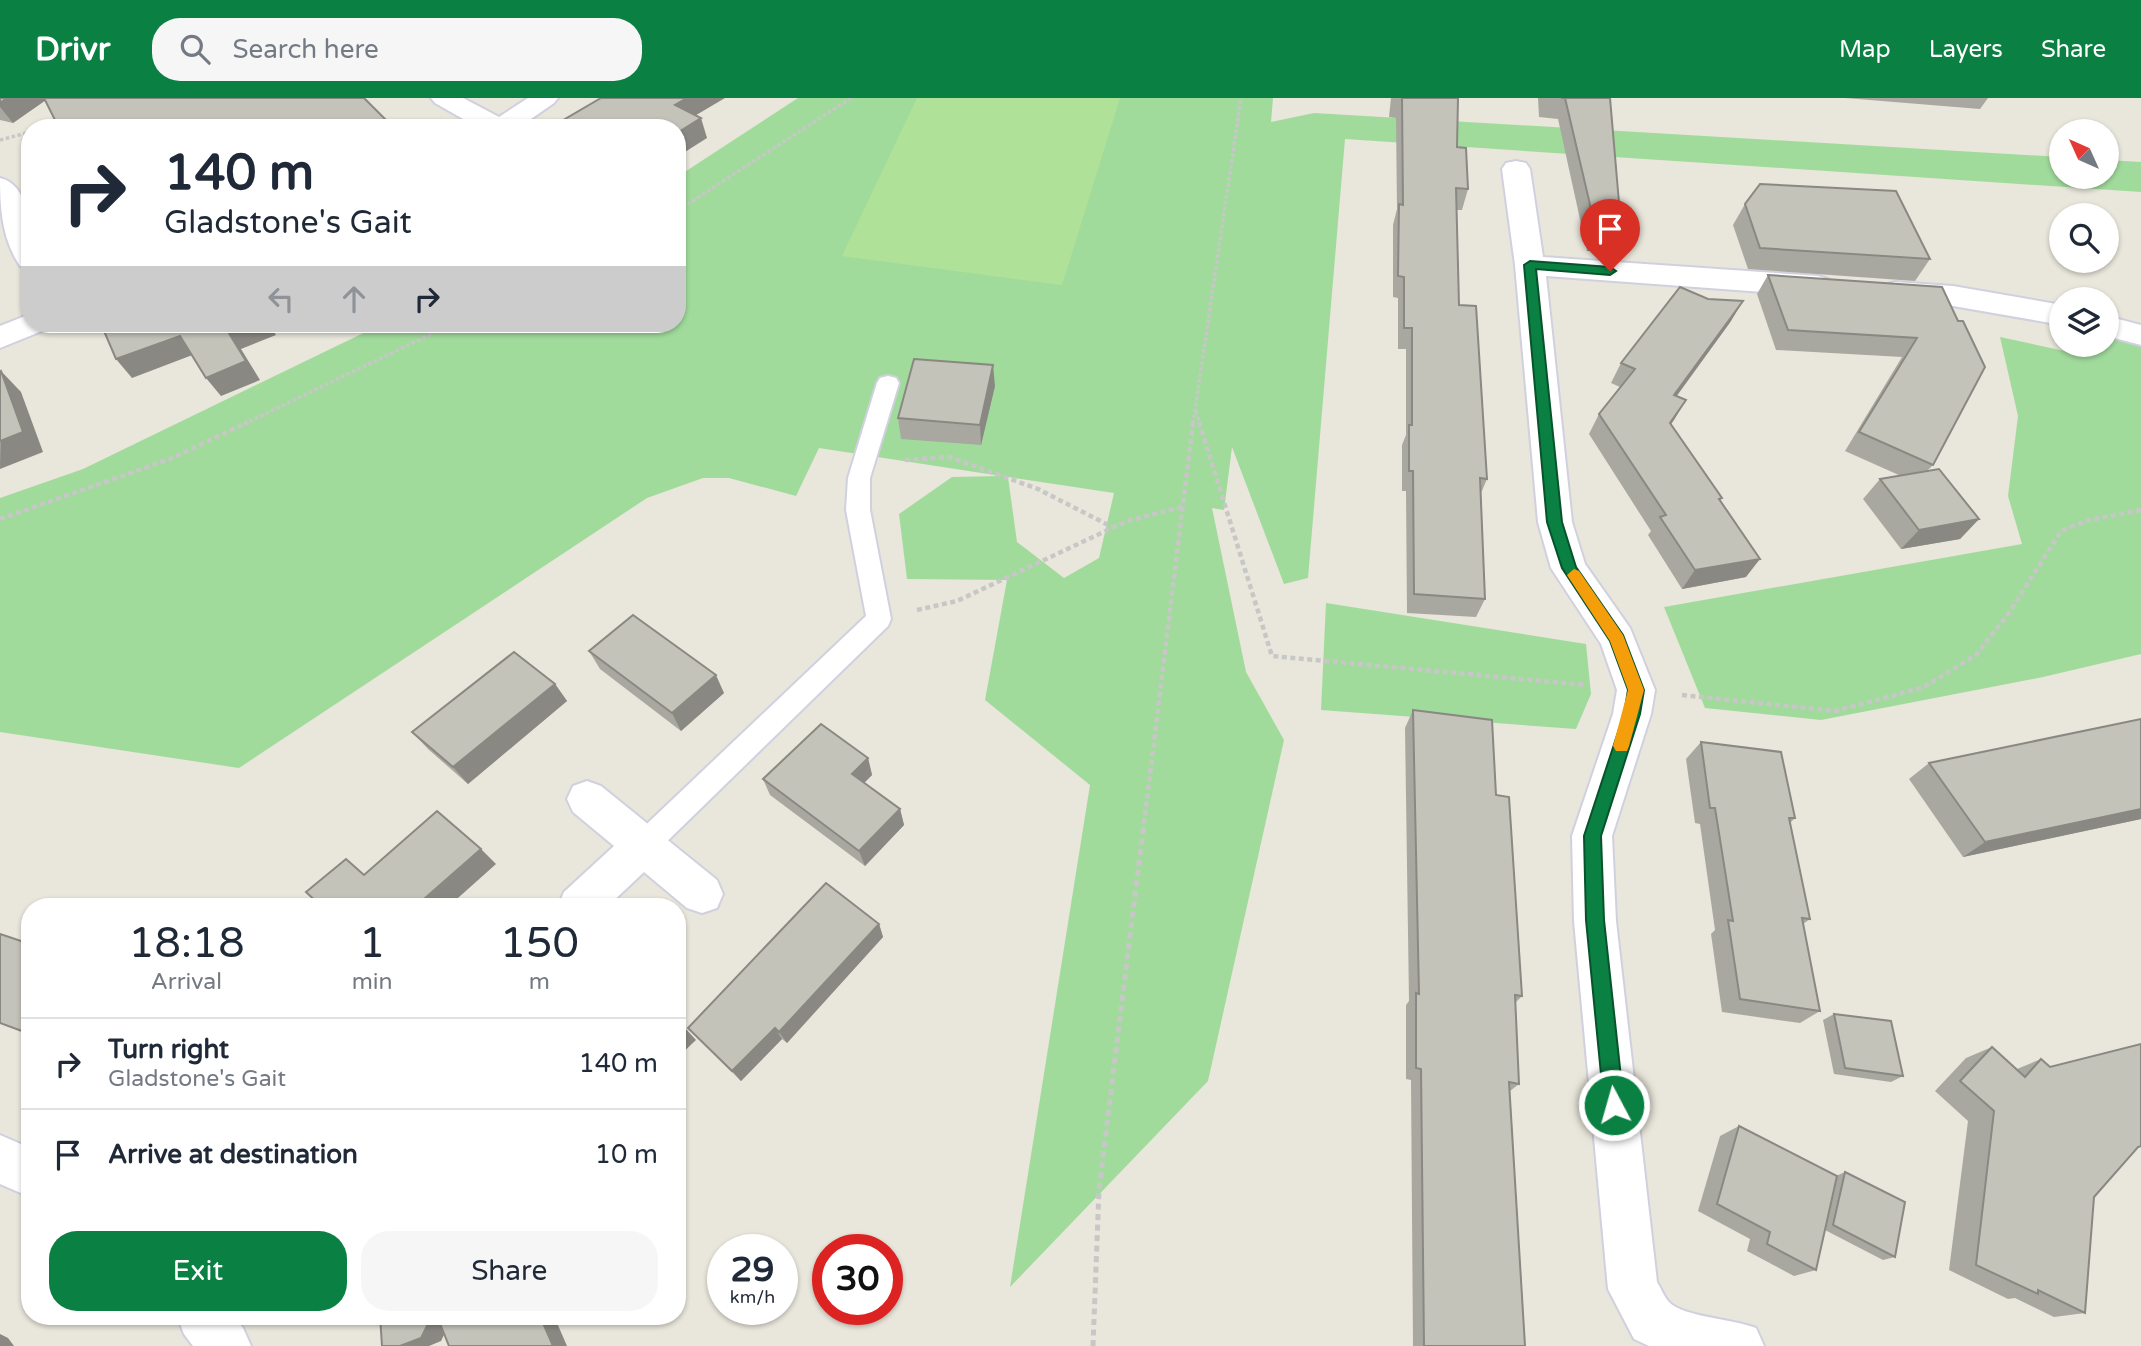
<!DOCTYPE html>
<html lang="en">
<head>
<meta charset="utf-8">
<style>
  body { margin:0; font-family:"Varela Round",sans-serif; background:#f6f6f7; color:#1f2937; height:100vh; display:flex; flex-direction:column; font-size:26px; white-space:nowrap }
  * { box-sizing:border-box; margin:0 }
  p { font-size:23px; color:#747a83 }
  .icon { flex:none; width:38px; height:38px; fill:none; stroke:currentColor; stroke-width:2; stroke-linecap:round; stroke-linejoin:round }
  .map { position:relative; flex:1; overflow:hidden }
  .side { position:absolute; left:21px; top:800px; width:665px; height:427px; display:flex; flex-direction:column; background:#fff; border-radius:28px; box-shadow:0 2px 5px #0004 }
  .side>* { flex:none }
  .hud { position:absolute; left:21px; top:21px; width:665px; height:214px; border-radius:28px; box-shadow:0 2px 5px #0004; background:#fff; color:#1f2937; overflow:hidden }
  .needle { width:46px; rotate:315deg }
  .controls { position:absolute; left:2049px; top:21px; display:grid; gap:14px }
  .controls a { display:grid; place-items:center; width:70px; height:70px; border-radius:50%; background:#fff; box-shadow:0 2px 5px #0004; font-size:35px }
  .speed { position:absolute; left:707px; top:1136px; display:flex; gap:14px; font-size:35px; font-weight:700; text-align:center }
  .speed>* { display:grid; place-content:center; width:91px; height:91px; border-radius:50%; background:#fff; box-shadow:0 2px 5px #0004; line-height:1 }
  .speed small { font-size:18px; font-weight:400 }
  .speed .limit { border:10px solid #d22; background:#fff; color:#111 }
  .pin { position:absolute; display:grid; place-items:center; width:60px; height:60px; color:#fff; margin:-72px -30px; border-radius:50% 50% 50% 0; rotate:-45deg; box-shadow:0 0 7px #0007 }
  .pin .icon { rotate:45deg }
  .me { position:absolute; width:77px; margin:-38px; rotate:354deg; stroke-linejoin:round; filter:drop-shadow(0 0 5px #0008) }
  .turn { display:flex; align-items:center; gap:24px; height:147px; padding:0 28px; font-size:32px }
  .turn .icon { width:91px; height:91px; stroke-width:2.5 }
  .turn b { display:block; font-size:49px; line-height:60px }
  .lanes { display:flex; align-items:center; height:66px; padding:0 28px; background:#0003; justify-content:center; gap:35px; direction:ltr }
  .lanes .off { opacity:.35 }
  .eta { display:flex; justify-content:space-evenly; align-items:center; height:119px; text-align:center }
  .eta b { font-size:42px; font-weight:600; line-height:49px }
  .primary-button { display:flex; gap:14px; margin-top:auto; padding:14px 28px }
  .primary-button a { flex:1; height:80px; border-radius:28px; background:#0b8043; color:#fff; font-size:28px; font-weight:600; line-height:80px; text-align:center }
  .primary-button a+a { background:#f6f6f7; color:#1f2937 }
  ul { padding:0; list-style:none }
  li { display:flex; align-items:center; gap:21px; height:91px; padding:0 28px; border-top:2px solid #e0e1e3 }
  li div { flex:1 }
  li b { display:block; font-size:26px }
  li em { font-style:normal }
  header { display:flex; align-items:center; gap:42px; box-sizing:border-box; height:98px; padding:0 35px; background:#0b8043; color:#fff }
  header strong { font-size:33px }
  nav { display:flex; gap:38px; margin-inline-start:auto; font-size:24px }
  .search { width:490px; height:63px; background:#f6f6f7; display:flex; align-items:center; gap:18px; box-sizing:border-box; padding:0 24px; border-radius:28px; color:#747a83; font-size:26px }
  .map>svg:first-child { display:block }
  .green { fill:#a1db9c; fill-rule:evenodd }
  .pitch { fill:#b0e198 }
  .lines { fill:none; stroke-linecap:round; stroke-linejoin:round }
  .lane-casing { stroke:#d1d0df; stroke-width:4 }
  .street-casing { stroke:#d1d0df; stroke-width:4 }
  .path-far2 { stroke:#c7c7c7; stroke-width:3.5; stroke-dasharray:3.5 2.5; stroke-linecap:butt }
  .path-far1 { stroke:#c7c7c7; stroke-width:4.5; stroke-dasharray:5 3.5; stroke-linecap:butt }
  .path { stroke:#c7c7c7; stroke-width:5; stroke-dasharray:6 4.5; stroke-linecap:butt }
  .lane { fill:#fff; fill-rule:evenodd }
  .street { fill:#fff; fill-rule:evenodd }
  .wall { fill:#a9a8a0 }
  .shaded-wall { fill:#898882 }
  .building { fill:#c4c3ba; stroke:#898882; stroke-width:2 }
  .route { fill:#0b8043; stroke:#07532c; stroke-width:2 }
  .slow { fill:#f59e0b }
</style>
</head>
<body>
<header>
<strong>Drivr</strong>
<div class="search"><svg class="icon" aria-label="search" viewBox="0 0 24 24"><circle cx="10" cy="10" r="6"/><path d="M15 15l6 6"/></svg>Search here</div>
<nav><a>Map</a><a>Layers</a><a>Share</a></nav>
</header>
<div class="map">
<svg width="2141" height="1248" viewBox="0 0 2141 1248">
  <rect width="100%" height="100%" fill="#e9e6db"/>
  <g class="green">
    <path d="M798,0H1273L1271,24L1314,15L2061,59L2062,79H2107V62L2141,64V94L1345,41L1308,480L1284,486L1232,349L1224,412L1212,410L1246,574L1284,642L1208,983L1010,1189L1090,687L985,602L1007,482L907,481L899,416L952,379L1001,378L819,350L796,398L729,380H703L647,400L239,670L0,634V400L83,371L382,226H677V79ZM1008,379L1114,395L1099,460L1064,480L1017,444Z"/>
    <path d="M2000,239L2083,257L2082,247H2107V239L2141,249V556L2043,579L1821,622L1705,610L1664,509L2022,446L2008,398L2018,318Z"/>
    <path d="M1326,505L1586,546L1591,596L1576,631L1321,612Z"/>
  </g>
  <path class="pitch" d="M917,0H1120L1062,187L842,158Z"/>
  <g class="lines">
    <g class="lane-casing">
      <path id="lane" d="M888,278L896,280L899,285L870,380V412L891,521L888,528L653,757L643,761L633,757L629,748L633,739L866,518L846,412L848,380L877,285L880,280Z"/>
    </g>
    <g class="street-casing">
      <g id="street">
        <path d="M431,0H463L499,19L528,0H558L554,5L518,30H479L435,5Z"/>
        <path d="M1516,63L1526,65L1530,71L1543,159L1818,178L1828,181L1833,188L1828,195L1818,198L1546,178L1572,424L1585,466L1630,530L1655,592L1651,616L1612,738L1616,823L1657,1184C1661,1190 1664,1199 1669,1204C1683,1219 1734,1221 1756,1230L1764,1248H1649L1634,1241L1608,1191L1574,823L1572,738L1613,616L1617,592L1601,546L1551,470L1538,424L1515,167L1502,71L1506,65Z"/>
        <path d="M0,80C34,88 30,143 30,170L20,168C2,141 0,111 0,80Z"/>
        <path d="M1895,184L1953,188L2062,207V227L1953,208L1885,201L1880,194L1885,187Z"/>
        <path d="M30,216V226H46L42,233L0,250V228Z"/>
        <path d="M2107,218L2141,227V247L2107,238Z"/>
        <path d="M587,683L601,688L717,782L723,796L717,810L702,815L687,810L644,774L608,808H558L564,794L614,748L573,714L567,701L573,688Z"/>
        <path d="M0,1037L30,1050V1099L0,1086Z"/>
        <path d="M177,1218H234L243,1230L251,1248H193L184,1236Z"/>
      </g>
    </g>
    <g class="path-far2">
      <path d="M42,30L61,23"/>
      <path d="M0,42L30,34"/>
      <path d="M677,113L851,0"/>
      <path d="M1196,313L1200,326"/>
      <path d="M244,326L452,226"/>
      <path d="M1193,326L1241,0"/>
    </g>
    <g class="path-far1">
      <path d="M1199,324L1272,558L1586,587"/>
      <path d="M905,362L949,359L1038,391L1112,429"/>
      <path d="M0,421L170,361L248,324"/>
      <path d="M917,512L957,503L1127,423L1182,409"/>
      <path d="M1682,597L1836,613L1924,589L1976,557L2009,515L2061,433L2089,422L2141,412"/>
      <path d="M1143,734L1193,324"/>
    </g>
    <path class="path" d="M1093,1248L1099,1092L1143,732"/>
    <use href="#lane" class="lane"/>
    <use href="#street" class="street"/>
  </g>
  <g class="wall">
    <path d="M0,0H364L45,2L13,25L0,22Z"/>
    <path d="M1391,0H1458L1457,49L1468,91L1462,112H1457L1459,207L1487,381L1481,395L1485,501L1476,519L1407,515L1406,393H1402V347L1406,337V251H1398V200L1393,199V127L1397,111L1396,20L1389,19Z"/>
    <path d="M1538,0H1610L1621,128L1612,149L1587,153L1558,21L1539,19Z"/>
    <path d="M1845,0H1988L1980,11Z"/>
    <path d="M696,18L707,40L677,30H563L560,24Z"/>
    <path d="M1745,106L1930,161L1915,183L1748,171L1733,127Z"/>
    <path d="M1768,177L1942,189L1933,367L1927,373L1979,421L1960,441L1901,451L1863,401L1880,381L1901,378L1845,353L1902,259L1776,252L1757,196Z"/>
    <path d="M1731,223L1676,298L1686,302L1671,326L1722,400L1720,402L1746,479L1682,491L1648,437L1651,433L1589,336L1599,316L1620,289L1611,285L1621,265Z"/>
    <path d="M995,288L981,347L901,341L898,320Z"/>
    <path d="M589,553L724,595L681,633L600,571Z"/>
    <path d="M555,586L567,603L468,686L428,651L412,634Z"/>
    <path d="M1413,612L1496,697L1522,898L1515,905L1519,986L1510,993L1525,1248H1413L1411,982L1406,981V907L1409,903L1405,630Z"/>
    <path d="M2141,621V721L1963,759L1909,681L1929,665Z"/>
    <path d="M1701,644L1795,720L1790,725L1810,821L1803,826L1820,913L1800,925L1722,914L1711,836L1715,832L1700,726L1695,725L1686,661Z"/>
    <path d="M868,660L872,677L864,685L900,711L904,727L865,768L770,697L763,681Z"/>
    <path d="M879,826L883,839L787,945L782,941L741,983L688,930Z"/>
    <path d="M1834,916L1903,978L1891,984L1834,976L1823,922Z"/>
    <path d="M1992,949L2017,971L2041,961L2141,1049L2137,1050L2094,1099L2085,1215L2054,1219L2015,1200L2008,1201L1949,1172L1968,1023L1935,993L1966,960Z"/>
    <path d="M1739,1028L1836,1078L1845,1074L1895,1159L1883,1162L1825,1132L1816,1172L1794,1178L1747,1153L1750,1141L1698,1113L1720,1038Z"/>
  </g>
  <g class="shaded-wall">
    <path d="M7,0H49L13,25L0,9V5Z"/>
    <path d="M687,0H725L681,26L675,7Z"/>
    <path d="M701,20L707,40L677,59V35Z"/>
    <path d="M1621,128L1612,149L1587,153L1596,132Z"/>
    <path d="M1743,203L1731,223L1663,317L1674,297Z"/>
    <path d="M243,226H291L273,233L276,237L241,251L260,282L221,298L206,280L227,232Z"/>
    <path d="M180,238L195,256L132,280L116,261Z"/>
    <path d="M993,267L995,288L981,347L980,327Z"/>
    <path d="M1,273L21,294L43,354L0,371Z"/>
    <path d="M1686,302L1674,322L1658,344L1670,325Z"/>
    <path d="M1979,421L1960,441L1901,451L1919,432Z"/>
    <path d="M1760,461L1746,479L1682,491L1695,472Z"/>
    <path d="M716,577L724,595L681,633L672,615Z"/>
    <path d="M555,586L567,603L468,686L453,669Z"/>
    <path d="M868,660L872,677L857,692L852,676Z"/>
    <path d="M900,711L904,727L865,768L859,753Z"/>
    <path d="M2141,711V721L1963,759L1985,744Z"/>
    <path d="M481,751L496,766L449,808H416Z"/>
    <path d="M879,826L883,839L787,945L779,934Z"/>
    <path d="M685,930L696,942L677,960V938Z"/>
    <path d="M775,930L782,941L741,983L732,973Z"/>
    <path d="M432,1218H453L441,1243L429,1248H400Z"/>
    <path d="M540,1218H554L567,1248H553Z"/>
    <path d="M0,1236L8,1240L14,1248H0Z"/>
  </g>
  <g class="building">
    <path d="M0,0H7L0,5Z"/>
    <path d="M44,0H364L394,30H59Z"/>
    <path d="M601,0H687L675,7L701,20L677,35V30H571L560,24Z"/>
    <path d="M1402,0H1458L1457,49L1466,50L1468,91L1456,90L1459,207L1476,208L1487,381L1480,380L1485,501L1414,496L1413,373H1409V327H1412V230H1404V179L1398,178L1399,106L1403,107Z"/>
    <path d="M1561,0H1610L1621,128L1596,132L1565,0Z"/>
    <path d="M1760,86L1896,93L1930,161L1760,150L1745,106Z"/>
    <path d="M1768,177L1942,189L1958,223H1963L1985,269L1933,367L1859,334L1917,240L1788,232Z"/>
    <path d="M1680,189L1708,201L1743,203L1674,297L1686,302L1670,325L1722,400L1719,401L1760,461L1695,472L1660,419L1666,417L1599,316L1635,271L1621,265Z"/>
    <path d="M101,226H243L227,232L246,263L206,280L180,238L116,261Z"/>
    <path d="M914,261L993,267L980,327L898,320Z"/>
    <path d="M1,273L23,334L0,343V274Z"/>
    <path d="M1939,371L1979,421L1919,432L1880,381Z"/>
    <path d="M633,517L716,577L672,615L589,553Z"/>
    <path d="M514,554L555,586L453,669L412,634Z"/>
    <path d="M1413,612L1492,622L1496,697L1509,699L1522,898L1515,897L1519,986L1509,984L1525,1248H1424L1421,971L1416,970V895L1419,896Z"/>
    <path d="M2141,621V711L1985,744L1929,665Z"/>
    <path d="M821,626L868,660L852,676L900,711L859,753L763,681Z"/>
    <path d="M1701,644L1781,654L1795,720H1789L1810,821L1802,820L1820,913L1740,901L1728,822L1733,823L1715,710H1710Z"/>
    <path d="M437,713L481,751L416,808H321L306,794L346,761L364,777Z"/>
    <path d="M826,785L879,826L779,934L775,930L732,973L688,930Z"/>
    <path d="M0,836L30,846V936L0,925Z"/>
    <path d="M1834,916L1891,923L1903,978L1845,970Z"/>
    <path d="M677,923L685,930L677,938Z"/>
    <path d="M2141,946V1048L2138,1049L2094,1099L2085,1215L2038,1192V1196L1976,1167L1994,1013L1960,983L1992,949L2025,979L2041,961L2050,969Z"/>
    <path d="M1739,1028L1837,1078L1816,1172L1767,1146L1770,1134L1717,1106Z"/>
    <path d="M1845,1074L1905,1104L1895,1159L1833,1127Z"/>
    <path d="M380,1218H432L421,1240L400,1248H382Z"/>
    <path d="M437,1218H540L553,1248H449Z"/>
  </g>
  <path class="route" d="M1530,163L1610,169L1616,173L1610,177L1536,171L1562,424L1576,469L1623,537L1644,592L1640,616L1601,738L1604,822L1624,1007L1621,1014L1614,1017L1607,1014L1604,1007L1586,822L1584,738L1624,616L1628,592L1610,543L1562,470L1547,424L1524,167Z"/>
  <path class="slow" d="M1574,471L1579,473L1623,537L1644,592L1629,648L1627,653H1616L1613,648L1628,592L1610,543L1567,477Z"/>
</svg>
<div class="controls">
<a><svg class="needle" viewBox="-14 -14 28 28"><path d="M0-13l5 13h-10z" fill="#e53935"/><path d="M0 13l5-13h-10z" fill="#747a83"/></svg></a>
<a><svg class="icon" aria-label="search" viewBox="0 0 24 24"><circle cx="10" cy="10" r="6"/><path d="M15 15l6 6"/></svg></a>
<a><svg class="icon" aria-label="layers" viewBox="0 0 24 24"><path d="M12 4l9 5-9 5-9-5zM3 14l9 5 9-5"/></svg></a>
</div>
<div class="speed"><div>29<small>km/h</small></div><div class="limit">30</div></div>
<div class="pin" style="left:1610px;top:173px;background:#d93025"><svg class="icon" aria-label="arrive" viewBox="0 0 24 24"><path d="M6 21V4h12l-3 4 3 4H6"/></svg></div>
<svg class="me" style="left:1614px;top:1007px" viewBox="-20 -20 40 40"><circle r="17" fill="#0b8043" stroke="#fff" stroke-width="3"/><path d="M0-11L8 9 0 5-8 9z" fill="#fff"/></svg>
<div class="hud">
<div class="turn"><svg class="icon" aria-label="right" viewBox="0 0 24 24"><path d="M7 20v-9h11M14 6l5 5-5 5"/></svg><div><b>140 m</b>Gladstone's Gait</div></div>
<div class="lanes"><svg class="icon off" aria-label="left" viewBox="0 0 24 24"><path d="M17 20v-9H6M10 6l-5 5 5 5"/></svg><svg class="icon off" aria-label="ahead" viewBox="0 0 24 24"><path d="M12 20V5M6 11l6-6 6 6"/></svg><svg class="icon" aria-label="right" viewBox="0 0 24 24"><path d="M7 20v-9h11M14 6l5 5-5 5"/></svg></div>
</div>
<section class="side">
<div class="eta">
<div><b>18:18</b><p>Arrival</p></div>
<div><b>1</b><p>min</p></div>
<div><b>150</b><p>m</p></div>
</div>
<ul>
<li><svg class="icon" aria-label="right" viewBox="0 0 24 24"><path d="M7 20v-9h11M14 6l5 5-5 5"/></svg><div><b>Turn right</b><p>Gladstone's Gait</p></div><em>140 m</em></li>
<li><svg class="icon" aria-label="arrive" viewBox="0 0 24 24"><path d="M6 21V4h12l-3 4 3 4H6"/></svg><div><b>Arrive at destination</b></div><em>10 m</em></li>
</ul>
<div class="primary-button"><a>Exit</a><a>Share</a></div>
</section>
</div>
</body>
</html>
